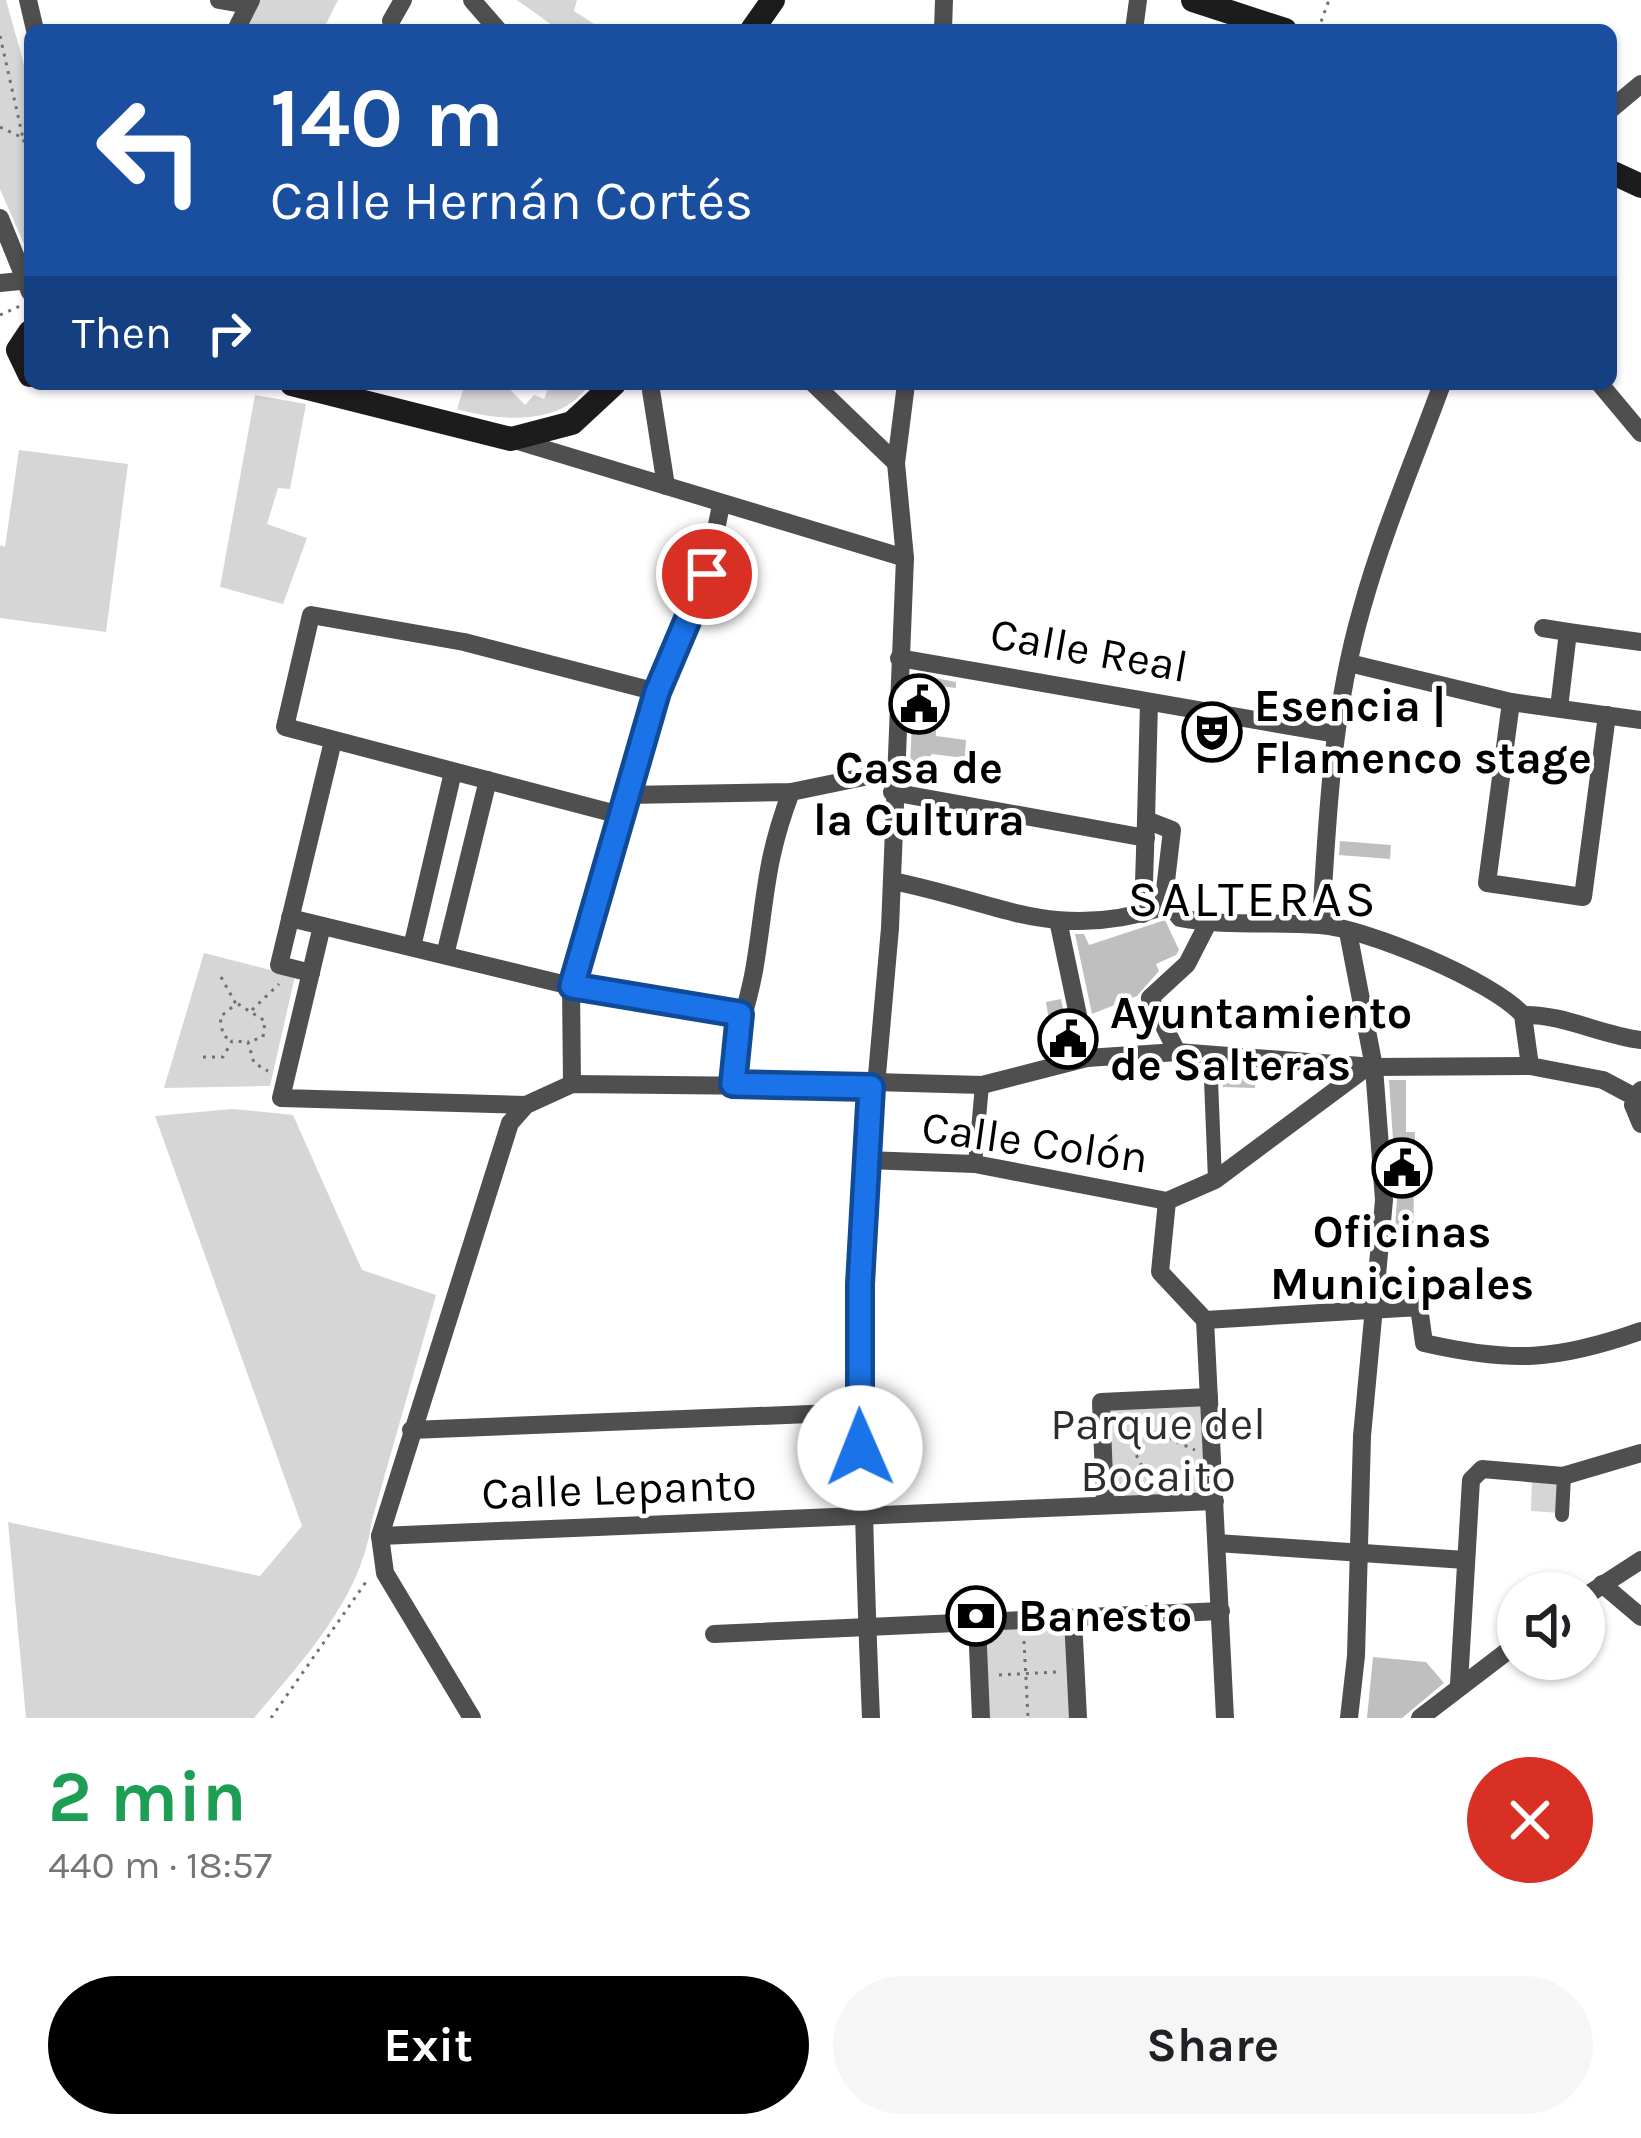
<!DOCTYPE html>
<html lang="en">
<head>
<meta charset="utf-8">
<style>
  body { margin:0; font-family:Karla,sans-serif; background:#f6f6f6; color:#202124; height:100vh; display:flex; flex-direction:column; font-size:45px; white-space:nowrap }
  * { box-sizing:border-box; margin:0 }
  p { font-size:39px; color:#757577 }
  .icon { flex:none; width:66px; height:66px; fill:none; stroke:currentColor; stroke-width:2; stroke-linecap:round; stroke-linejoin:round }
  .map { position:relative; height:1718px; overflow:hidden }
  .side { display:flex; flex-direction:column; background:#fff; flex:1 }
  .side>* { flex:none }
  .top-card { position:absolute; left:24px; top:24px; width:1593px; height:366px; border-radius:18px; box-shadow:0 3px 9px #0004; background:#1a4fa0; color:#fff; overflow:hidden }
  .tools { position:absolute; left:1497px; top:1572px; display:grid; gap:24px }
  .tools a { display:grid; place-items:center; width:108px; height:108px; border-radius:50%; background:#fff; box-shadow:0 3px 9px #0004; font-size:60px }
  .pin { position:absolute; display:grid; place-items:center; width:102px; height:102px; color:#fff; margin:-51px; border:6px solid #fff; border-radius:50%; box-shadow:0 3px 12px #0007 }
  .me { position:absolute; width:132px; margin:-66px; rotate:359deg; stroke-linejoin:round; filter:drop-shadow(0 0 9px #0008) }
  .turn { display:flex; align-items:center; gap:42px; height:252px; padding:0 48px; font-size:54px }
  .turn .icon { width:156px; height:156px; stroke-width:2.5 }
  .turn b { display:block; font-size:84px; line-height:102px }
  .then { display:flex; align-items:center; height:114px; padding:0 48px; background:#0003; gap:24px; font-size:45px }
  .round { display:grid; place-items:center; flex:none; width:126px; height:126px; border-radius:63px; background:#f6f6f6 }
  .head { display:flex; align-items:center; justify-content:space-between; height:204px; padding:0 48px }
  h1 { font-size:72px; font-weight:700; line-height:90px; color:#1e9e55 }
  .action { display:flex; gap:24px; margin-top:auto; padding:24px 48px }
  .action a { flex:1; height:138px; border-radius:72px; background:#000; color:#fff; font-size:48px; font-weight:700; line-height:138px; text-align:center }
  .action a+a { background:#f6f6f6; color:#202124 }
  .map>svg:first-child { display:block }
  .green { fill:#d6d6d6 }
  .building { fill:#bfbfbf }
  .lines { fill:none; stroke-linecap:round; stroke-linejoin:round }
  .path { stroke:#717171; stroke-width:3; stroke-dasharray:3 6; stroke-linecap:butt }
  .pedestrian { stroke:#4f4f4f; stroke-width:14 }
  .minor { stroke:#4f4f4f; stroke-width:18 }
  .secondary { stroke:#1c1c1c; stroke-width:24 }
  .route-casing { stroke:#114b97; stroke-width:30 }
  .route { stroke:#1a73e8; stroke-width:21 }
  .labels { text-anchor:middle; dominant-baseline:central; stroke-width:9; stroke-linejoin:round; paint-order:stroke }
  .street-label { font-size:45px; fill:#000; stroke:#fff }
  .poi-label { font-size:45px; font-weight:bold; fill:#000; stroke:#fff; text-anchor:start }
  .park-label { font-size:45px; fill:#2d2d2d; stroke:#fff }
  .quarter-label { font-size:51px; letter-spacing:3px; fill:#000; stroke:#fff }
</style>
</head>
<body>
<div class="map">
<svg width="1641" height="1718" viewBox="0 0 1641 1718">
  <rect width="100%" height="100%" fill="#fff"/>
  <g class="green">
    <path d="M0,0H6L30,86V258L0,189Z"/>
    <path d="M259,0H338L323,30H262L248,23Z"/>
    <path d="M517,0H577L574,11L603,30H559Z"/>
    <path d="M434,384H505L525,405L534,395L544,399L550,384H589C563,427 498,421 457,409L463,390Z"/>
    <path d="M255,395L306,404L290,489L278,488L267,524L307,538L283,604L220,587Z"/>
    <path d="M19,450L128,464L106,632L0,618V545L5,547Z"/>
    <path d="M204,953L295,976L270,1086L164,1088Z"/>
    <path d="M233,1109L293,1115L362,1270L436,1295L372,1520C362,1598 303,1660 254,1718H26L8,1522L260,1576L302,1526L155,1116Z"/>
    <path d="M1209,1397L1215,1501L1105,1503L1101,1402Z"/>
    <path d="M1532,1474L1563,1476L1560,1513L1531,1511Z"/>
    <path d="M1073,1618L1078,1718H981L977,1623Z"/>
  </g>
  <g class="building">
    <path d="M914,674L956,682V688L932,685L931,721H936V736L966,740L965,758L931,754V766H910Z"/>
    <path d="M1340,841L1391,845L1390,859L1339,855Z"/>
    <path d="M1165,920L1179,950L1176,955L1156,964L1159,971L1137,996L1092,1014L1075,934H1084L1089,945Z"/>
    <path d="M1061,999L1071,1048L1054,1053L1046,1002Z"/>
    <path d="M1222,1069L1256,1072L1255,1088L1223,1087Z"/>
    <path d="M1389,1080H1406V1132H1415L1413,1245L1394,1242L1397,1199Z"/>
    <path d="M1373,1657L1426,1662L1444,1683L1402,1718H1367Z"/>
  </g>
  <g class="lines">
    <g class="path">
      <path d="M1318,30L1329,0"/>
      <path d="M0,36L23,138"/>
      <path d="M0,127L23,138L30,164"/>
      <path d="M0,315L20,306"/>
      <path d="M221,977L236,1004L220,1017L223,1035L230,1040"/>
      <path d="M238,1004L265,1021L263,1037L248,1042"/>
      <path d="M252,1010L279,984"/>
      <path d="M203,1057H223L232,1041L248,1042L254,1063L268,1071"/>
      <path d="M1127,1420L1195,1450"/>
      <path d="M1120,1423L1151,1484"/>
      <path d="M1024,1641L1028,1718"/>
      <path d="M999,1675L1056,1672"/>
      <path d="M271,1718L366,1582"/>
    </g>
    <g class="pedestrian">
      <path d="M1210,1055L1215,1180"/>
      <path d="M975,1164L982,1085"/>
      <path d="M1562,1515L1564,1476"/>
    </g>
    <g class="minor">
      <path d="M28,0L35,30"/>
      <path d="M219,0L248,5"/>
      <path d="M472,0L498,30"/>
      <path d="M391,21L403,0"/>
      <path d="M236,30L251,0"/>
      <path d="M943,30L944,0"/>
      <path d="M1134,30L1138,0"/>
      <path d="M1611,109L1641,84"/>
      <path d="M0,218L30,292"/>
      <path d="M0,283L30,280"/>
      <path d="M650,384L666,486"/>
      <path d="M814,384L896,463"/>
      <path d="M1600,384L1641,433"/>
      <path d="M511,439L905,558"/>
      <path d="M1543,628L1568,632"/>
      <path d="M899,658L1336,734"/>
      <path d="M1349,663L1511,702L1641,720"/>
      <path d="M1511,702L1487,883L1583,897L1607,715"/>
      <path d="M1559,708L1568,632L1641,642"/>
      <path d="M892,792L1146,838"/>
      <path d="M627,795L791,792L893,771"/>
      <path d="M620,815L285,727L311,615L464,642L657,692"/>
      <path d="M1146,820L1149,702"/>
      <path d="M892,881C996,901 1053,943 1163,907"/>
      <path d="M1163,907L1170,905L1180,918C1227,927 1273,921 1320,925C1366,928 1493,981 1523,1015L1530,1066"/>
      <path d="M1143,914L1146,820L1172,830L1163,907"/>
      <path d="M290,918L571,986L740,1014"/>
      <path d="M1059,925L1087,1058"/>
      <path d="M1321,925C1327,819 1332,711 1362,608C1383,532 1415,458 1442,384"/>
      <path d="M322,926L281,1098L526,1105"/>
      <path d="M1348,932L1374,1067L1384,1200L1362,1436L1356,1656L1349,1718"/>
      <path d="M412,947L453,772"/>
      <path d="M445,955L488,780"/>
      <path d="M311,973L279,965L333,741"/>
      <path d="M1523,1015C1564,1014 1600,1035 1641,1040"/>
      <path d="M1177,1052L1150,998L1187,964L1208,923"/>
      <path d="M874,1082L982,1085L1087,1058L1177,1052L1374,1067L1530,1066L1603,1080L1635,1097"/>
      <path d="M572,1084L571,986L585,927L657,692L707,574L721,505"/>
      <path d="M733,1084C733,1034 748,1010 755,965C766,897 765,860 791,792"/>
      <path d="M1641,1090L1633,1105L1641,1124"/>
      <path d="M866,1160L975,1164L1167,1201L1215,1180L1367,1067"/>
      <path d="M1167,1201L1160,1272L1205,1320L1225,1718"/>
      <path d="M1205,1320L1419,1307L1424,1343C1512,1363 1556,1361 1641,1331"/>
      <path d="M411,1430L859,1412"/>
      <path d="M1105,1503L1101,1402L1209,1397"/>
      <path d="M380,1536L1215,1501"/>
      <path d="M1217,1543L1465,1560"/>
      <path d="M1602,1584L1641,1617"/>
      <path d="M1584,1597L1641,1560"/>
      <path d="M1073,1618L1078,1718"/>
      <path d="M977,1623L981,1718"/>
      <path d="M714,1634L1221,1611"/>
      <path d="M1459,1684L1471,1480L1482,1469L1563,1476L1641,1453"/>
      <path d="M472,1718L385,1573L380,1536L510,1123L526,1105L572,1084L871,1087"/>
      <path d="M871,1718C862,1506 857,1299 871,1087L877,1075L890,928L905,558L896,463L906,384"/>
      <path d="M1420,1718L1518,1643"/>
    </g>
    <g class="secondary">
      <path d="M1193,0L1285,30"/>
      <path d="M752,30L773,0"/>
      <path d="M1611,172L1641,186"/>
      <path d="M30,332L18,350L30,375"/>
      <path d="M292,384L511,439L572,423L614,384"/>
    </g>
  </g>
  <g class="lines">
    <g class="route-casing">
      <path id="route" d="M707,574L657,692L572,986L740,1014L733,1084L871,1087L860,1284V1448"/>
    </g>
    <use href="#route" class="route"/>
  </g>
  <defs>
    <g id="civic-ring" transform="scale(3)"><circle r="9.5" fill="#fff" stroke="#000" stroke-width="1.5"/><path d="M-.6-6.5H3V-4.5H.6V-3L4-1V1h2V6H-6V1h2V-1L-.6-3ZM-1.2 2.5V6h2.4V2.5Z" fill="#000"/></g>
    <g id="theatre-ring" transform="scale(3)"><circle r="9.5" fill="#fff" stroke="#000" stroke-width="1.5"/><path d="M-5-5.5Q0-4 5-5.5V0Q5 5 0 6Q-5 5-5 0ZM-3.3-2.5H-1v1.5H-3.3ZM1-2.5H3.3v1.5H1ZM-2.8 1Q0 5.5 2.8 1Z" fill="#000"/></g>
    <g id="bank-ring" transform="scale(3)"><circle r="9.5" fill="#fff" stroke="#000" stroke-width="1.5"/><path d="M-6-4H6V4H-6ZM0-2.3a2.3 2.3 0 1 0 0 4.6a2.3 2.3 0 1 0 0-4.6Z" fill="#000"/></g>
  </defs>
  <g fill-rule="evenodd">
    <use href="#civic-ring" x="919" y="704"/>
    <use href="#theatre-ring" x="1212" y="732"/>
    <use href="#civic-ring" x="1068" y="1039"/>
    <use href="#civic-ring" x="1402" y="1168"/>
    <use href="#bank-ring" x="976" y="1616"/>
  </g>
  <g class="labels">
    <g class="street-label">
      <text transform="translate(1089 650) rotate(10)">Calle Real</text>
      <text transform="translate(1035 1142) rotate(8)">Calle Colón</text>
      <text transform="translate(619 1489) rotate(-2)">Calle Lepanto</text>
    </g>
    <g class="poi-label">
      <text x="1254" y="706">Esencia |<tspan x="1254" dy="52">Flamenco stage</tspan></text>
      <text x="919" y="768" text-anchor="middle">Casa de<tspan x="919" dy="52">la Cultura</tspan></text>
      <text x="1110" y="1013">Ayuntamiento<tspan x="1110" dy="52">de Salteras</tspan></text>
      <text x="1402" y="1232" text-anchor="middle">Oficinas<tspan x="1402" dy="52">Municipales</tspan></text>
      <text x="1018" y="1616">Banesto</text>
    </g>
    <g class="park-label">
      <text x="1158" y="1424">Parque del<tspan x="1158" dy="52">Bocaito</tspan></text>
    </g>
    <g class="quarter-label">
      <text x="1253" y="899">SALTERAS</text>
    </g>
  </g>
</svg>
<div class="tools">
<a><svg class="icon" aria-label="sound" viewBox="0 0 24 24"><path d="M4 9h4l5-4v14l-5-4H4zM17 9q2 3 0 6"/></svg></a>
</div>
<div class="pin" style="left:707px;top:574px;background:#d93025"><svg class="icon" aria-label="arrive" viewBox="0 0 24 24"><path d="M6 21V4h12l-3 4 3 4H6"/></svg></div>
<svg class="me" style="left:860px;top:1448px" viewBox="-20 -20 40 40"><circle r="19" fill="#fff"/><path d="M0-13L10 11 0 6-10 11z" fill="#1a73e8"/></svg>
<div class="top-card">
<div class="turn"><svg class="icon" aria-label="left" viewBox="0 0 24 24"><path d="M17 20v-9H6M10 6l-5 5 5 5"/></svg><div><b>140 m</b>Calle Hernán Cortés</div></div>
<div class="then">Then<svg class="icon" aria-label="right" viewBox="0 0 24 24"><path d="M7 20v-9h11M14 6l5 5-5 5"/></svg></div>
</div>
</div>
<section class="side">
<div class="head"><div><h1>2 min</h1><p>440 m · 18:57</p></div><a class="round" style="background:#d93025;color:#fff"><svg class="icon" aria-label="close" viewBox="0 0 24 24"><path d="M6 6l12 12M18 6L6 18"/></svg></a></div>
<div class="action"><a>Exit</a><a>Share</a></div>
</section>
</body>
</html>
